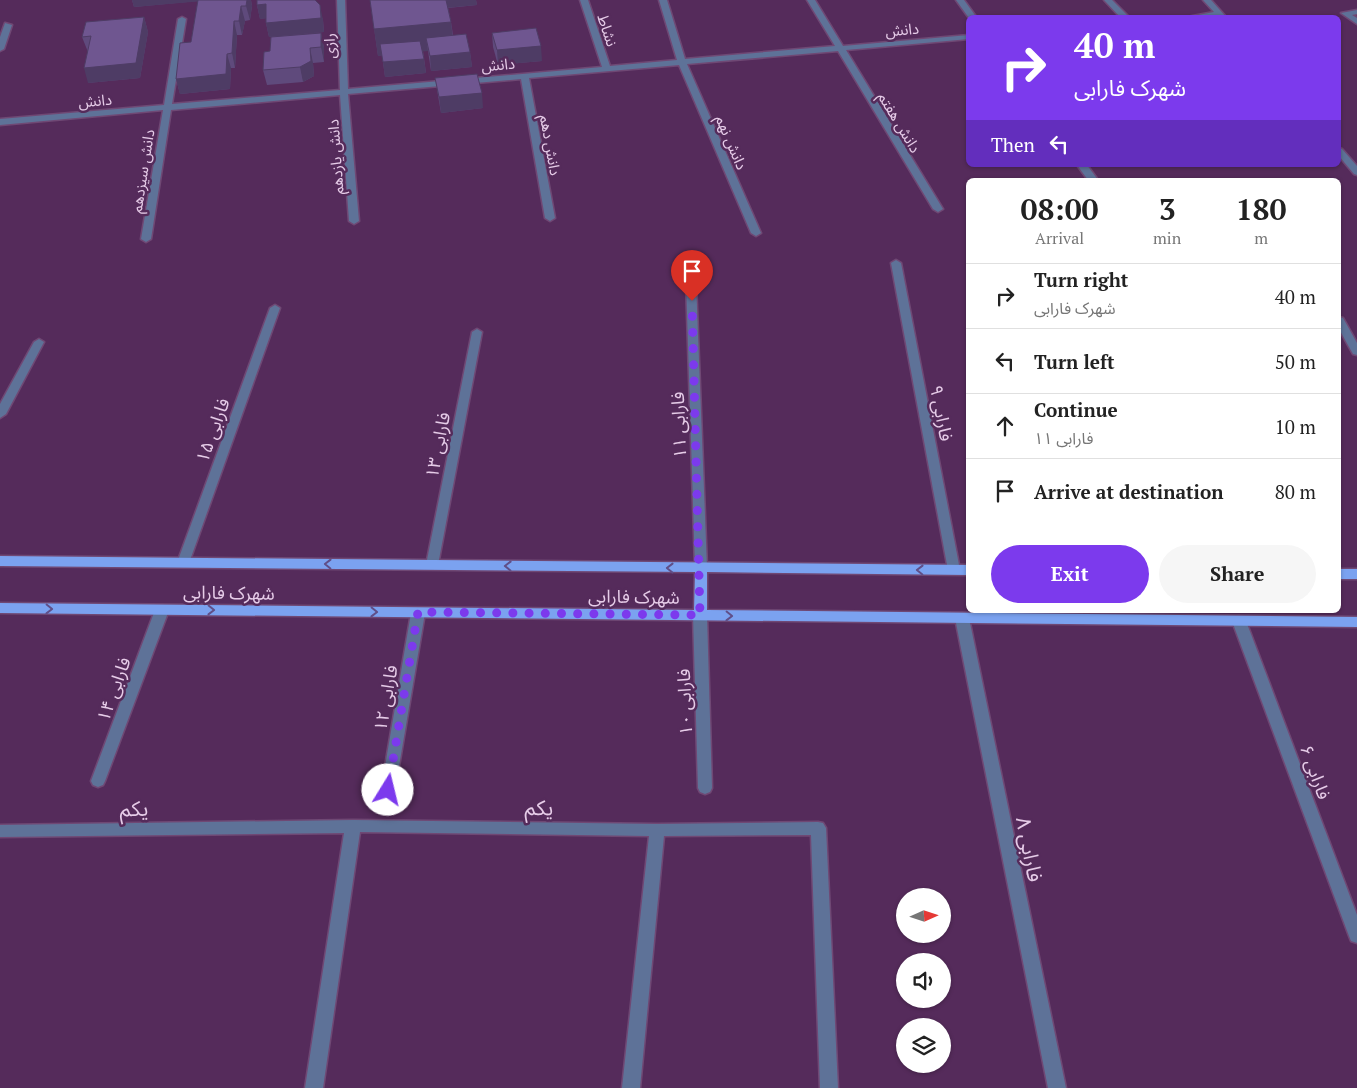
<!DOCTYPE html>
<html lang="en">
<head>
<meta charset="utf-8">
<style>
  body { margin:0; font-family:"PT Serif","Noto Sans Arabic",serif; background:#f6f6f6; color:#222; height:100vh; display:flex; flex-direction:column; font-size:19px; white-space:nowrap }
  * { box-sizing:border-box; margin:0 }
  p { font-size:16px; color:#767676 }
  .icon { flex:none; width:28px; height:28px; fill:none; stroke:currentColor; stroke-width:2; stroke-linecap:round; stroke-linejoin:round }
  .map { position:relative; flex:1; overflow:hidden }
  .sheet { position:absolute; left:966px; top:178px; width:375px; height:435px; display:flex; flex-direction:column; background:#fff; border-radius:8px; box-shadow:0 1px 4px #0004 }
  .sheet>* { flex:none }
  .hud { position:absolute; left:966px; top:15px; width:375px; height:152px; border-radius:8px; box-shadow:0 1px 4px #0004; background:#7c3aed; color:#fff; overflow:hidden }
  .needle { width:32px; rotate:87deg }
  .fabs { position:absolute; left:896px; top:888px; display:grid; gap:10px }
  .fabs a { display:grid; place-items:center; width:55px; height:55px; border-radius:50%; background:#fff; box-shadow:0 1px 4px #0004; font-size:25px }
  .pin { position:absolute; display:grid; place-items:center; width:42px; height:42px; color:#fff; margin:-51px -21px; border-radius:50% 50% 50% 0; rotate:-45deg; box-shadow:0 0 5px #0007 }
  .pin .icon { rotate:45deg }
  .me { position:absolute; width:55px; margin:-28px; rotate:9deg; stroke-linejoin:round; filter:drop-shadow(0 0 4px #0008) }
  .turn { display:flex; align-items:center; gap:18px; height:105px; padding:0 25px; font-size:22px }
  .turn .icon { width:65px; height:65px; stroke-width:2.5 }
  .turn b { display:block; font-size:35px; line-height:42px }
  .then { display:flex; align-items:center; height:48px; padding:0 25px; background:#0003; gap:10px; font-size:19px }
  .eta { display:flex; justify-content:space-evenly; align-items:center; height:85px; text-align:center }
  .eta b { font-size:30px; font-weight:700; line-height:35px }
  .cta { display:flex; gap:10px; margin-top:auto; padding:10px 25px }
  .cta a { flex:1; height:58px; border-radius:30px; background:#7c3aed; color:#fff; font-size:20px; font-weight:700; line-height:58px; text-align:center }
  .cta a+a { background:#f6f6f6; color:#222 }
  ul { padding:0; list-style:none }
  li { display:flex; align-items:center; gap:15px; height:65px; padding:0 25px; border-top:1px solid #e0e0e0 }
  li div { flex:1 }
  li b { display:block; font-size:19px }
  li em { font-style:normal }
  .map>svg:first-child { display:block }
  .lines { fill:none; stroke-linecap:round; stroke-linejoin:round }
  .minor-casing { stroke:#6f4874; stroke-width:3 }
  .major-casing { stroke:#6f4874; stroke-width:3 }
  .minor { fill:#5e7298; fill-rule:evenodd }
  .major { fill:#7ba2f0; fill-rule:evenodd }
  .wall { fill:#5f4a7c }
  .shaded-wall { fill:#4e3c65 }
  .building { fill:#6f5690; stroke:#4e3c65 }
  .oneway { stroke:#604f88 }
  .route { stroke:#7c3aed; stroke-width:9; stroke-dasharray:0 16.2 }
  .labels { text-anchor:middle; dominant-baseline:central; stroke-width:5; stroke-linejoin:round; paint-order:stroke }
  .far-street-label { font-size:15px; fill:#e6cce8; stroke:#552b5b }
  .street-label { font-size:18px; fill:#e6cce8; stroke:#552b5b }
  .near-street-label { font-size:21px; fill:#e6cce8; stroke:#552b5b }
</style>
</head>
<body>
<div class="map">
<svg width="1357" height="1088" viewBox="0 0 1357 1088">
  <rect width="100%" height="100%" fill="#552b5b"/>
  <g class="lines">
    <g class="minor-casing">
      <g id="minor">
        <path d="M337,0H345L348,89L602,67L580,0H588L610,66L677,60L659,0H667L685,59L835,46L807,0H815L843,46L969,35V39L846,50L943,209L938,212L933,209L838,51L687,64L761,233L756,236L751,233L679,65L529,78L555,218L550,221L545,218L521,79L348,94L359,221L354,224L349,221L340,95L171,110L151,239L146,242L141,239L163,110L0,125V119L164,105L178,19L182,17L186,19L172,104L340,90Z"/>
        <path d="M956,0H964L977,18H969Z"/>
        <path d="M1104,0H1112L1130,18H1121Z"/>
        <path d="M1203,0H1211L1227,18H1182L1214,12Z"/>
        <path d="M1357,10V14L1352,15L1357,18V24L1341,13Z"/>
        <path d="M5,23L12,25L4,49L0,51V37Z"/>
        <path d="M1339,148L1342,149L1357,166V175L1354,174L1339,156Z"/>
        <path d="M1077,165H1087L1098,180H1088Z"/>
        <path d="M896,260L901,263L960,570L959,573H949L948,570L891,263Z"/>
        <path d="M691,279L696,282L707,568L705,571H697L695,568L686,282Z"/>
        <path d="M275,305L280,308L189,563L187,566H179L177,563L270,308Z"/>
        <path d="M1339,317L1343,318L1357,343V355L1353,354L1339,329Z"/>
        <path d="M477,329L482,332L438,565L436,568H428L426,565L472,332Z"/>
        <path d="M39,339L44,342L6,414L0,418V404L34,342Z"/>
        <path d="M162,605L167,607L169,610L105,781L103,785L98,787L93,785L91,781L155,610L157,607Z"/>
        <path d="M418,608L423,610L425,613L395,790L393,794L388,796L383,794L381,790L411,613L413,610Z"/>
        <path d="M700,610L705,612L707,615L712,788L710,792L705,794L700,792L698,788L693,615L695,612Z"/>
        <path d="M962,613L967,615L969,618L1066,1088H1048L955,618L957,615Z"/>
        <path d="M1239,616L1244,618L1246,621L1357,915V943L1351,941L1349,936L1232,621L1234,618Z"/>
        <path d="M353,820L657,824L818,822L823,823L826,828L838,1088H820L811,835L664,836L640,1088H622L649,836L360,832L323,1088H305L344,833L0,837V825Z"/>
      </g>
    </g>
    <g class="major-casing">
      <g id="major">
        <path d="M0,556L969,565V575L707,572V610L1357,617V627L0,613V603L694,610L695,572L0,566Z"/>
        <rect x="1339" y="569" width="18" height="10"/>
      </g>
    </g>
    <use href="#minor" class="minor"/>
    <use href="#major" class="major"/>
  </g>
  <g class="wall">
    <path d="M132,0H251L252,6L250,20L245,21L242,35H237L235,68H231L230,89L180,94L176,79L191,42L198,1L134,7Z"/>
    <path d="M370,0H476L477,5L448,8L451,22L453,35L470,52L472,67L431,71L428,51H423L426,73L385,77L382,55L378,56Z"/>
    <path d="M316,1L323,20L324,32L282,36L321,33L324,48V62L313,63L314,76L303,82L267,85L263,70L270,51L271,37H269L266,23V18L260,19L257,5Z"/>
    <path d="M144,17L148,32L140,78L88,83V52L82,37Z"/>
    <path d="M492,33L542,61L498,65L493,47Z"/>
    <path d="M435,78L483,108L441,113Z"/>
  </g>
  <g class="shaded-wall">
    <path d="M132,0H203V1L134,7Z"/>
    <path d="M247,0H251L252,6L250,20L246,6Z"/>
    <path d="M444,0H476L477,5L445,8Z"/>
    <path d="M266,4L269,18L260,19L257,5Z"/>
    <path d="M320,5L323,20L324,32L269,37L266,23Z"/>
    <path d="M241,6L245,21L242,35L239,21Z"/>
    <path d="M144,17L148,32L140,78L88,83L84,68Z"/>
    <path d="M234,21L237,35L235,68L232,53Z"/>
    <path d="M451,22L454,48L426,38L428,51L378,56L374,29Z"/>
    <path d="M321,33L324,48V62L321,47Z"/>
    <path d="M541,46L542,61L498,65L497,50Z"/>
    <path d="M310,48L313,63L314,76L303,82L300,67Z"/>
    <path d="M470,52L472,67L431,71L430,56Z"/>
    <path d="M227,54L231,68L230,89L180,94L176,79Z"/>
    <path d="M424,59L426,73L385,77L383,62Z"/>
    <path d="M482,93L483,108L441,113L439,97Z"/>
  </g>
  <g class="building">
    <path d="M198,0H247L246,6H241L239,21H234L232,53L227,54L226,74L176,79L180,43L191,42Z"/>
    <path d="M257,0H315L320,5L321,18L266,23V4L257,5Z"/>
    <path d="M370,0H446L451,22L374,29Z"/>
    <path d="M144,17L136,63L84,68L91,36L82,37L86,22Z"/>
    <path d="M536,28L541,46L497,50L492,33Z"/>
    <path d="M321,33V47L310,48L311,61L300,67L263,70L264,52L270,51L271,37Z"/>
    <path d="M466,34L470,52L430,56L426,38Z"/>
    <path d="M420,41L424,59L383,62L380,44Z"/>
    <path d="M477,74L482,93L439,97L435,78Z"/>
  </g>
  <defs><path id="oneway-chevron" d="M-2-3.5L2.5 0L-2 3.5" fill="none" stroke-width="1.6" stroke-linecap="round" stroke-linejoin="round" transform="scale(1.25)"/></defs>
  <g class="oneway">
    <use href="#oneway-chevron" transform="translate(328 564) rotate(-179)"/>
    <use href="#oneway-chevron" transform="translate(508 566) rotate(-179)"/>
    <use href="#oneway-chevron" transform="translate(670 568) rotate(-179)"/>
    <use href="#oneway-chevron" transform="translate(920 570) rotate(-179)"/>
    <use href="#oneway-chevron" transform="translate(49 609) rotate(1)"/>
    <use href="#oneway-chevron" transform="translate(211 610) rotate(1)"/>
    <use href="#oneway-chevron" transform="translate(374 612) rotate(1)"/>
    <use href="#oneway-chevron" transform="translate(729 616) rotate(1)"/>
  </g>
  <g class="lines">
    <path class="route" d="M388,790L418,612L700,615L692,301"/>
  </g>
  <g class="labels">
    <g class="far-street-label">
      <text transform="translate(902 29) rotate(-5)">دانش</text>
      <text transform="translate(608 30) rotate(72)">نشاط</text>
      <text transform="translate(329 46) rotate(-92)">رازی</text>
      <text transform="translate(498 64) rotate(-5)">دانش</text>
      <text transform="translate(95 100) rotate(-5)">دانش</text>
      <text transform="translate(900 122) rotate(59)">دانش هفتم</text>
      <text transform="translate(732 142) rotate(67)">دانش نهم</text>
      <text transform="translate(551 145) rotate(80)">دانش دهم</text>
      <text transform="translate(335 157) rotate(-94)">دانش یازدهم</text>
      <text transform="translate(142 171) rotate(-81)">دانش سیزدهم</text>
    </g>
    <g class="street-label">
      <text transform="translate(942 413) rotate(79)">فارابی ۹</text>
      <text transform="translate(678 425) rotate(-92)">فارابی ۱۱</text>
      <text transform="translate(212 430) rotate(-70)">فارابی ۱۵</text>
      <text transform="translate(437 445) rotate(-79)">فارابی ۱۳</text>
      <text transform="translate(229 592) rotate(1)">شهرک فارابی</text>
      <text transform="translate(634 596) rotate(1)">شهرک فارابی</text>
      <text transform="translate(113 689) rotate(-70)">فارابی ۱۴</text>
      <text transform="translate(385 698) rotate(-80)">فارابی ۱۲</text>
      <text transform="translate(684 702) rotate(-92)">فارابی ۱۰</text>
      <text transform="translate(1316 772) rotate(70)">فارابی ۶</text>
    </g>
    <g class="near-street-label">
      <text transform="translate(539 807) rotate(1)">یکم</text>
      <text transform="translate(134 808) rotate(-1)">یکم</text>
      <text transform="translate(1030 849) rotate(79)">فارابی ۸</text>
    </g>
  </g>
</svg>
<div class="fabs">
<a><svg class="needle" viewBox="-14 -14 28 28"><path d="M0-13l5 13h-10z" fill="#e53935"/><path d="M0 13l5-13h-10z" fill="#767676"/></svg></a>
<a><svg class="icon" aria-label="sound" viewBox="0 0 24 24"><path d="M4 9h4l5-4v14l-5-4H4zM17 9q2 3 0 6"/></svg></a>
<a><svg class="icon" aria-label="layers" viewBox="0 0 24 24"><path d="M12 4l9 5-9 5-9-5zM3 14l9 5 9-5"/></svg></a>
</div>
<div class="pin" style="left:692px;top:301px;background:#d93025"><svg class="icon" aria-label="arrive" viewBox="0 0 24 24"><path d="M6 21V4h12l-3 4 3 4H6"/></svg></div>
<svg class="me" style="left:388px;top:790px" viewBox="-20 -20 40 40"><circle r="19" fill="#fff"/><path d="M0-13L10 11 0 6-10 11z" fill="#7c3aed"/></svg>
<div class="hud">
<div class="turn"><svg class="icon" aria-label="right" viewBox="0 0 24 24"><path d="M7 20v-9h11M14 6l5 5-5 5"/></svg><div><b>40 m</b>شهرک فارابی</div></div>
<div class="then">Then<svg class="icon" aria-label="left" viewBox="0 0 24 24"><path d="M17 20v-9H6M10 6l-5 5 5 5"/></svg></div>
</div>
<section class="sheet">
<div class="eta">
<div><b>08:00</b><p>Arrival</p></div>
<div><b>3</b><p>min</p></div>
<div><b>180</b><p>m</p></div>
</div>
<ul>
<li><svg class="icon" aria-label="right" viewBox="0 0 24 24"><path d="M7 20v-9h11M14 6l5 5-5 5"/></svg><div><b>Turn right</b><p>شهرک فارابی</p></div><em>40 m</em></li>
<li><svg class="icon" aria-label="left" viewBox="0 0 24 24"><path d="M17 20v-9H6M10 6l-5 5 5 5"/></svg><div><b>Turn left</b></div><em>50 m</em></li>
<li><svg class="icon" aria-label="ahead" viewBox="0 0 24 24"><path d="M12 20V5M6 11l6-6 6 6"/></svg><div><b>Continue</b><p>فارابی ۱۱</p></div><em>10 m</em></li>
<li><svg class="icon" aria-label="arrive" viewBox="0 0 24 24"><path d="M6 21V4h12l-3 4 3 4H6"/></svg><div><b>Arrive at destination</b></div><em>80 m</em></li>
</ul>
<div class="cta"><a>Exit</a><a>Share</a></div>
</section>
</div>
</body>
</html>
